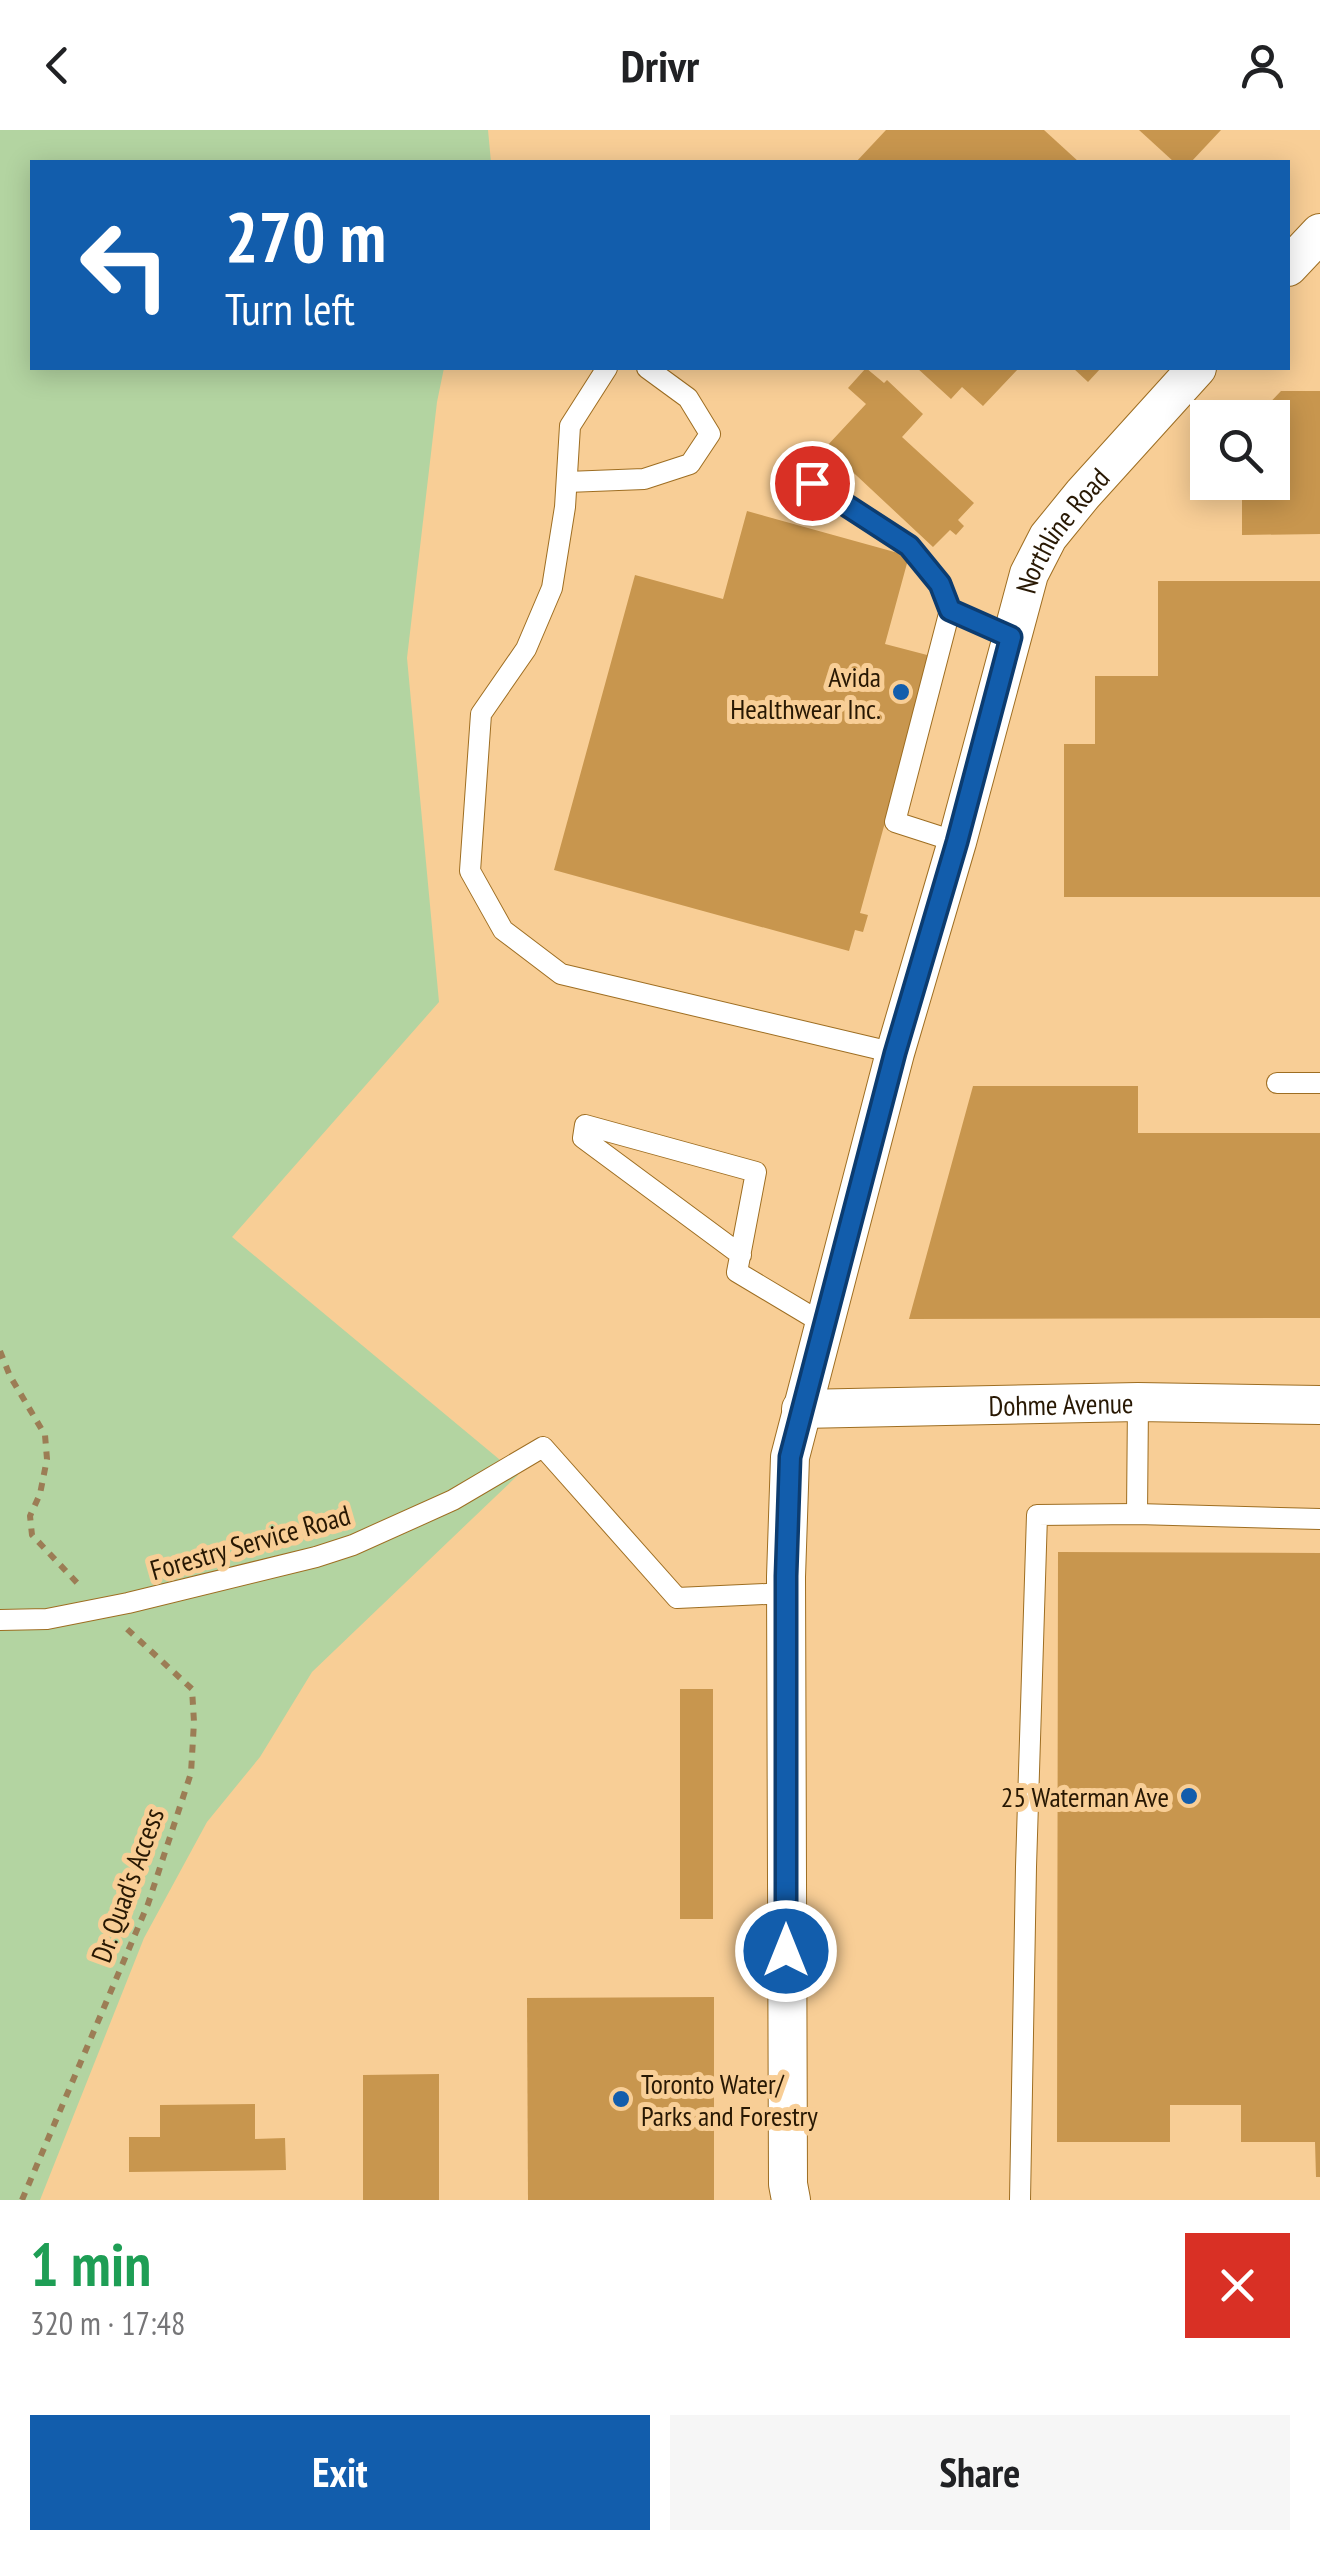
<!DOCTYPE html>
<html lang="en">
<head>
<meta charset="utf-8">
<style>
  body { margin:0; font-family:"PT Sans Narrow",sans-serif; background:#f6f6f6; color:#202124; height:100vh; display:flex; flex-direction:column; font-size:38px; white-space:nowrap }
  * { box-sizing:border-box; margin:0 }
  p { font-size:32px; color:#757577 }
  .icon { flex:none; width:55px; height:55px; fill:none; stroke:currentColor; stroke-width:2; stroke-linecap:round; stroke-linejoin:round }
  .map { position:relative; height:2070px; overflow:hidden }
  .details { display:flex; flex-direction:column; background:#fff; flex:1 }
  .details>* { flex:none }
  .hud { position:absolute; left:30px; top:30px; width:1260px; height:210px; border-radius:0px; box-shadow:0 5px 25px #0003; background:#125dac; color:#fff; overflow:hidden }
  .controls { position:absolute; left:1190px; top:270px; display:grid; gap:20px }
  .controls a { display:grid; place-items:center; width:100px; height:100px; border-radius:0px; background:#fff; box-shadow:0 5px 25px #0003; font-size:50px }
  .pin { position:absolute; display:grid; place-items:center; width:85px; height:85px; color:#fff; margin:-42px; border:5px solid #fff; border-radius:50%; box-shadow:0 2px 10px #0007 }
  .me { position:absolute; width:110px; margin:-55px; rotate:0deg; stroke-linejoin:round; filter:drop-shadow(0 0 8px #0008) }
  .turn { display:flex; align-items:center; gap:35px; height:210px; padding:0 30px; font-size:45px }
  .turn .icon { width:130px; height:130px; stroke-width:2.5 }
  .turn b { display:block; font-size:70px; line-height:85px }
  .round { display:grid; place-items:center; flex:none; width:105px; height:105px; border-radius:0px; background:#f6f6f6 }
  .summary { display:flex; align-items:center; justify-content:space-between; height:170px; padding:0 30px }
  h1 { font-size:60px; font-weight:700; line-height:75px; color:#1e9e55 }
  .action { display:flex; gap:20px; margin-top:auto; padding:20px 30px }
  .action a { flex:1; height:115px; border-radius:0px; background:#125dac; color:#fff; font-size:40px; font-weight:700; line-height:115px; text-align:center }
  .action a+a { background:#f6f6f6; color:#202124 }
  header { display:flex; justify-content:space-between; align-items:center; height:130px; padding:0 30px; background:#fff; font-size:45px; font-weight:700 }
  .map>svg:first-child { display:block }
  .green { fill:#b3d4a1 }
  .building { fill:#c8964e }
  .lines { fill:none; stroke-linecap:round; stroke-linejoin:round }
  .service-casing { stroke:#9e6e22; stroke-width:22 }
  .minor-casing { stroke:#9e6e22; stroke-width:40 }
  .path { stroke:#9c7d55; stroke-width:6; stroke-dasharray:8 8; stroke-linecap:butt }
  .service { stroke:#fff; stroke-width:20 }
  .minor { stroke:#fff; stroke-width:38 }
  .route-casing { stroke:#0c3c70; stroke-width:25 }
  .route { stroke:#125dac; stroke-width:18 }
  .poi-dot { fill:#125dac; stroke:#f8ce96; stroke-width:4 }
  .labels { text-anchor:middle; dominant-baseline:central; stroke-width:10; stroke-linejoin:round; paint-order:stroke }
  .street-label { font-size:28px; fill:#281803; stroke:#f8ce96 }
  .poi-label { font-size:28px; fill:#281803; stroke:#f8ce96; text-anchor:end }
</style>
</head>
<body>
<header><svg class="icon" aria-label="back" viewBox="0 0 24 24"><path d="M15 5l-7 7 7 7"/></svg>Drivr<svg class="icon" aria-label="person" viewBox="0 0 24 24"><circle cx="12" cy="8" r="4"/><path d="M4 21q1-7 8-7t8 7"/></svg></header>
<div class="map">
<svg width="1320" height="2070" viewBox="0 0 1320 2070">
  <rect width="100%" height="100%" fill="#f8ce96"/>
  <path class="green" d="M0,0H488L491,32H32V238H444L437,272L407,528L439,872L232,1107L518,1345L312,1542L260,1627L207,1692L144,1808L40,2070H0Z"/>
  <g class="building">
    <path d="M886,0H1044L1079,32H856Z"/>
    <path d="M1139,0H1221L1191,32H1174Z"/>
    <path d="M866,238L884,253L887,250L923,284L902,307L974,373L958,390L964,396L956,405L950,400L933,417L826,317L866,274L848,258Z"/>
    <path d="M917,238H1019L983,276L962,257L951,269Z"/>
    <path d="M1073,238H1101L1088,252Z"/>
    <path d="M1281,261H1320V404L1242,405V352H1272V288H1255Z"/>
    <path d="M747,381L909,426L885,514L931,526L860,783L868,785L863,802L855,800L849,821L554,740L635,445L723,469Z"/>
    <path d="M1158,451H1320V767H1064V614H1095V546H1158Z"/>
    <path d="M973,956H1138V1003H1320V1188L909,1189Z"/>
    <path d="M1058,1422L1320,1423V2047H1316L1315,2012H1241V1975H1170V2012H1057Z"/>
    <rect x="680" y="1559" width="33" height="230"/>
    <path d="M714,1867V2070H528L527,1868Z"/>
    <path d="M439,1944V2070H363V1945Z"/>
    <path d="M255,1974V2009L285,2008L286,2040L129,2042V2007H160V1975Z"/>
  </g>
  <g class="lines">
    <g class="service-casing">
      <g id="service">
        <path d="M607,238L570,296L565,377L552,458L526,519L481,584L470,741L503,800L561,844L895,923"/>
        <path d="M567,352L644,349L690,334L710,304L688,268L647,238"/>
        <path d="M812,353L909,416L939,454L950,480L895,692L957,712"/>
        <path d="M950,480L1011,507"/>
        <path d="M1277,953H1320"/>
        <path d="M741,1125L583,1008L585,995L756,1042L737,1142L824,1194"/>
        <path d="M1137,1384L1138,1272"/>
        <path d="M0,1490L47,1489L128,1473L316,1427L353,1415L453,1370L543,1317L677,1468L787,1463"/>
        <path d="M1020,2070L1026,1737L1037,1385L1137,1384L1320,1389"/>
      </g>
    </g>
    <g class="minor-casing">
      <g id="minor">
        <path d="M1288,137L1320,103"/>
        <path id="s1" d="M801,1279L1138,1272L1320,1275"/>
        <path id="s2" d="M791,2070L788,2054L786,1447L790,1327L895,923L957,712L1029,444L1048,407L1083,364L1197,238"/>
      </g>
    </g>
    <g class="path">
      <path d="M0,1221L10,1246L45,1305L47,1329L40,1364L30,1386L32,1405L80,1456"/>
      <path d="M22,2070L148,1774L191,1643L194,1592L192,1559L126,1498"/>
    </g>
    <use href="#service" class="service"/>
    <use href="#minor" class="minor"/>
  </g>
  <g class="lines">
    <g class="route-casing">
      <path id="route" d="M786,1821V1446L790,1327L895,923L957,712L1011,507L950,480L940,454L909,416L812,353"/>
    </g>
    <use href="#route" class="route"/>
  </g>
  <g class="poi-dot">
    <circle cx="901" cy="562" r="10"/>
    <circle cx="1189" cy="1666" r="10"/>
    <circle cx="621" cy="1969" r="10"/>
  </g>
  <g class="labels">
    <g class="street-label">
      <text stroke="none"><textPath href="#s2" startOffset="1712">Northline Road</textPath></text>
      <text stroke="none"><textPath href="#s1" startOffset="260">Dohme Avenue</textPath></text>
      <text transform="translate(250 1412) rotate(-16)">Forestry Service Road</text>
      <text transform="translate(127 1755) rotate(-70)">Dr. Quad's Access</text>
    </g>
    <g class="poi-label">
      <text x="881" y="546">Avida<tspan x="881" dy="32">Healthwear Inc.</tspan></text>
      <text x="1169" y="1666">25 Waterman Ave</text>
      <text x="641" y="1953" text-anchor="start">Toronto Water/<tspan x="641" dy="32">Parks and Forestry</tspan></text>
    </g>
  </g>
</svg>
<div class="controls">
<a><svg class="icon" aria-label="search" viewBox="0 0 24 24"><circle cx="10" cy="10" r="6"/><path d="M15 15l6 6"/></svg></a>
</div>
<div class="pin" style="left:812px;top:353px;background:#d93025"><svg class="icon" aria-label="arrive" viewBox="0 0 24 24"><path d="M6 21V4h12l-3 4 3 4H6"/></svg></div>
<svg class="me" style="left:786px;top:1821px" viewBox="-20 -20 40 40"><circle r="17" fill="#125dac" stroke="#fff" stroke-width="3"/><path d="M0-11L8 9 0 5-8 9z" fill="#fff"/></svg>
<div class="hud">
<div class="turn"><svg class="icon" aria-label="left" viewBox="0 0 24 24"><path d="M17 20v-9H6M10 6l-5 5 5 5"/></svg><div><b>270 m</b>Turn left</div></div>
</div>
</div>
<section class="details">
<div class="summary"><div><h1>1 min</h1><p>320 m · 17:48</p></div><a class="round" style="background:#d93025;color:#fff"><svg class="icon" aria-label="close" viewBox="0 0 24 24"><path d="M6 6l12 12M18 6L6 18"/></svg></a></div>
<div class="action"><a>Exit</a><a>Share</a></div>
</section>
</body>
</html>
